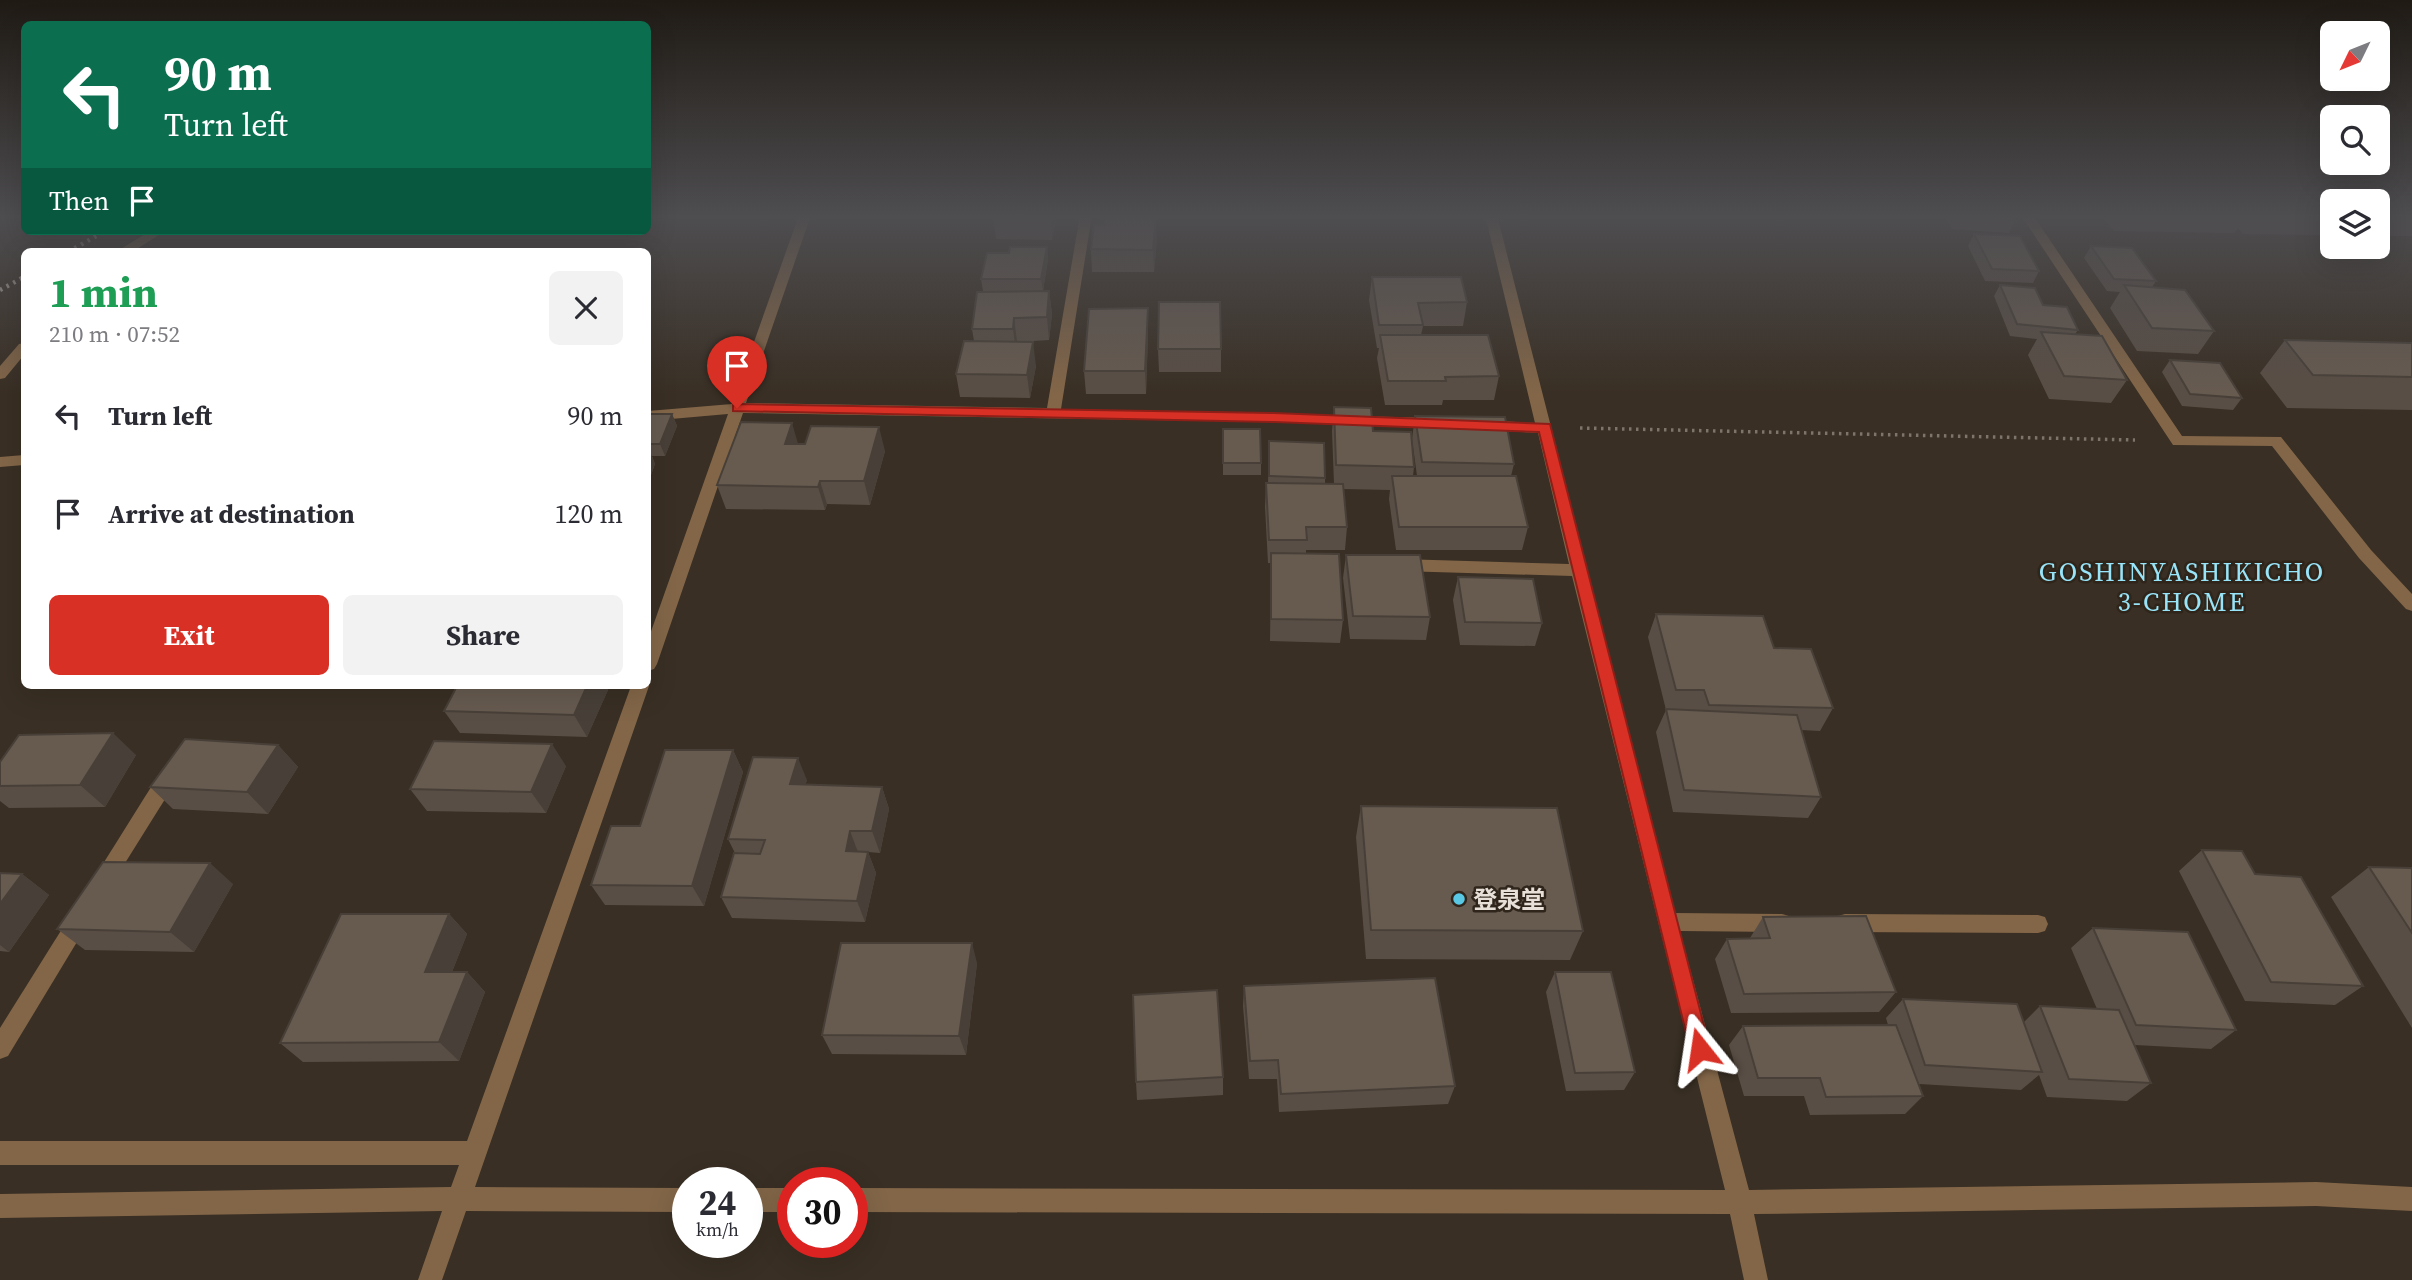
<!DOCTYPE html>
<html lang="en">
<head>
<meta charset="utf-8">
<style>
  body { margin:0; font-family:"Source Serif 4","Noto Sans JP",serif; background:#f2f2f3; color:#2b2b33; height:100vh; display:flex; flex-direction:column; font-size:26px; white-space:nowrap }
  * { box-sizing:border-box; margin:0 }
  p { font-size:23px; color:#7c7c81 }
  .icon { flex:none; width:38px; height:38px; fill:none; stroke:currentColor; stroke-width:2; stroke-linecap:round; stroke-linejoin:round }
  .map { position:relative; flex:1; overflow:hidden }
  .details { position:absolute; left:21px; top:248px; width:630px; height:441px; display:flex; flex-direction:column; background:#fff; border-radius:10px; box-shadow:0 7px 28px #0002 }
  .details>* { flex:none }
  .guide { position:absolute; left:21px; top:21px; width:630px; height:214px; border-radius:10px; box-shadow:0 7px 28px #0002; background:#0b6e4f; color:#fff; overflow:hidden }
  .needle { width:46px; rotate:227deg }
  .fabs { position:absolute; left:2320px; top:21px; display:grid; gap:14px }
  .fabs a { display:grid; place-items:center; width:70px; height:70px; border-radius:10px; background:#fff; box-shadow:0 7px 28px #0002; font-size:35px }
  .speed { position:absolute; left:672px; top:1167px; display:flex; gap:14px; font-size:35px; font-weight:700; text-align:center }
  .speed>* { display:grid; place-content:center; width:91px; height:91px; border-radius:50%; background:#fff; box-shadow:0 7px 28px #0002; line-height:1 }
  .speed small { font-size:18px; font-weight:400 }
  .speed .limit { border:10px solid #d22; background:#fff; color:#111 }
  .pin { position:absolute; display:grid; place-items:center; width:60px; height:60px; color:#fff; margin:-72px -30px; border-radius:50% 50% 50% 0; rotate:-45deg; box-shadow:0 0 7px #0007 }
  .pin .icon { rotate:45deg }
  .me { position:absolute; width:77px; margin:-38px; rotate:345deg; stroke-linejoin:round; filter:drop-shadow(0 0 5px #0008) }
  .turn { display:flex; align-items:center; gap:24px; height:147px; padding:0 28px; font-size:32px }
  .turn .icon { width:91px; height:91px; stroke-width:2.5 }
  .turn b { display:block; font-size:49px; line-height:60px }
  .then { display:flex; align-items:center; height:66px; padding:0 28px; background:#0003; gap:14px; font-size:26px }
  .round { display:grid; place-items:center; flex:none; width:74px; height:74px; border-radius:10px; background:#f2f2f3 }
  .head { display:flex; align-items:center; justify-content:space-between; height:119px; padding:0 28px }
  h1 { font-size:42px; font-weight:700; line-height:52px; color:#1e9e55 }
  .button { display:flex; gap:14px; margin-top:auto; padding:14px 28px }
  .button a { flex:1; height:80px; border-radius:10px; background:#d93025; color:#fff; font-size:28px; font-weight:700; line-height:80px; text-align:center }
  .button a+a { background:#f2f2f3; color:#2b2b33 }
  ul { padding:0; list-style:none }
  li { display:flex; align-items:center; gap:21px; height:98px; padding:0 28px }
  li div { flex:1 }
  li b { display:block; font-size:26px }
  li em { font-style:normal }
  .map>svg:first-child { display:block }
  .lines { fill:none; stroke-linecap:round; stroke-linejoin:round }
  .path { stroke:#7d746b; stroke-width:3.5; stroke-dasharray:2.5 4.5; stroke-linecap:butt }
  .minor { fill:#836648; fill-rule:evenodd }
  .rail { stroke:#bab3ab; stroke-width:4.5; stroke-dasharray:2.5 5; stroke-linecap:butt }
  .wall { fill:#594e45 }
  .shaded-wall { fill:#484038 }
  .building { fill:#675b50; stroke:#484038; stroke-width:2 }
  .route { fill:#d93025; stroke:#8d1f18; stroke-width:2 }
  .poi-dot { fill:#59c8e4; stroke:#2f251a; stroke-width:2.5 }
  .labels { text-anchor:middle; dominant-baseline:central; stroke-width:5; stroke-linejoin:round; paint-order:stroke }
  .poi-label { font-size:24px; font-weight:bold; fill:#e7e0d9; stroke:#2f251a; text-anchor:start }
  .neighbourhood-label { font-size:26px; letter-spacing:2px; fill:#98e4f8; stroke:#2f251a }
</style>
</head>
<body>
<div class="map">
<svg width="2412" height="1280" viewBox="0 0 2412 1280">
  <rect width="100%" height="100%" fill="#392f24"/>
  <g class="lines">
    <path class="path" d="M1580,428L2135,440"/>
    <g class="minor">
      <path d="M799,215H811L746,403L1047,408L1080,215H1092L1061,409L1437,418L1444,423L1437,428L1274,422L743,413L657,664L654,669L648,671V640L728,414L648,421V411L732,404Z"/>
      <path d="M1485,215H1497L1675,913L1782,914L1789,916L1792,923L1789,930L1782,932L1680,931L1749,1190L2316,1182L2412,1187V1211L2316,1206L1754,1214L1768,1280H1744L1730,1214L852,1212V1188L1725,1190L1572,576L1400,571L1392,565L1400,559L1569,564L1538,433L1482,430L1474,425L1482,420L1535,423Z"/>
      <path d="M2021,215H2033L2182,436L2281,437L2371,550L2412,594V611L2406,609L2359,558L2272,446L2173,445Z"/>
      <path d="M150,231H165L132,252H116Z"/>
      <path d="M24,343V355L5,378L0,379V366L19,344Z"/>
      <path d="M24,455V465L0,467V457Z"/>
      <path d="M648,683L649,686L475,1187L688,1188V1212L466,1211L442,1280H418L442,1211L0,1218V1194L451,1187L459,1165H0V1141H467L631,686H648Z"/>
      <path d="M170,766L177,768L180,774L177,780L110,887L103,890L96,887L93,881L96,875L163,768Z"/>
      <path d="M79,911L86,913L89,920L86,927L8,1056L0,1059V1028L72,913Z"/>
      <path d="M1845,914L2038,915L2045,917L2048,924L2045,931L2038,933L1845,932L1838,930L1835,923L1838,916Z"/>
      <rect x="747" y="1188" width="46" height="24"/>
    </g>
    <g class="rail">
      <path d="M68,252L105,231"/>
      <path d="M0,290L24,277"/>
    </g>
  </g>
  <g class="wall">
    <path d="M993,215H1057L1052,240L996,239Z"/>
    <path d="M1946,215H2013L2015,221L2009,233L1952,229Z"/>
    <path d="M2100,215H2333V235L2243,234L2238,228L2234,233L2114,231Z"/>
    <rect x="2378" y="215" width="34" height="21"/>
    <path d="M1974,234L2039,271L2033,283L1985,281L1968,246Z"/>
    <path d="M1157,239L1154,272H1092L1091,249Z"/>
    <path d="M2091,246L2156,281L2152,287L2214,331L2198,354L2137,351L2110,308L2120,292L2107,291L2084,258Z"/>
    <path d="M1047,247L1048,259L1043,291H1049L1052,314L1049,340L1017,342L1036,366L1030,398L960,397L956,374L974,341L972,329L1023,291H983L981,279L1009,253Z"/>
    <path d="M1372,277L1467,302L1463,326H1423L1421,335L1499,376L1494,400H1443L1442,405H1385L1377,358L1379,348H1377L1369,300Z"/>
    <path d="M2000,285L2043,305L2078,330L2075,334L2127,380L2111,403L2049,399L2028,355L2037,339L2010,336L1994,296Z"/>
    <path d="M1148,332L1146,394H1086L1084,371Z"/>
    <path d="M2285,340L2412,343V410L2287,408L2260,373Z"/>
    <path d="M1158,349H1221V372H1159Z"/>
    <path d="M2170,360L2242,398L2233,410L2182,406L2162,372Z"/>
    <path d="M1334,407L1373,431L1414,467L1413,476H1417L1412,439L1415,416L1514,464L1511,476L1528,527L1522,550H1396L1389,499L1390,490L1343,489L1347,527L1345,550H1306V553L1343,620L1340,643L1270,641L1271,563H1268L1265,507L1266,483H1268L1269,441L1325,478V484H1334L1332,431Z"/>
    <path d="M648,414H672L677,426L665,456H652L655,464L648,483Z"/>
    <path d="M1223,429L1261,463V475H1223Z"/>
    <path d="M798,444L885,451L870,505L827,504L825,510L726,509L717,485Z"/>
    <path d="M1346,555L1430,617L1426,640L1350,639L1343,578Z"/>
    <path d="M1458,577L1542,623L1535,646L1460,645L1453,600Z"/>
    <path d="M1656,614L1774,648L1833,708L1820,731L1801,730L1821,797L1808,818L1673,812L1656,732L1666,710L1648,637Z"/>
    <path d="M457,686H605L608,690L587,737L460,733L444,711Z"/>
    <path d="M278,745L298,767L268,814L173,809L150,787Z"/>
    <path d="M733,750L743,772L704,906L605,905L591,885L640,826Z"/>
    <path d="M136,755L105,807L9,808L0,801V762Z"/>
    <path d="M566,766L546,813L427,811L410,789Z"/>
    <path d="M807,780L805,785L882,787L889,809L880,853L868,852L876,873L865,922L732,918L721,897L735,853L728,839Z"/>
    <path d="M1361,806L1583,931L1570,960L1366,959L1356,837Z"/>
    <path d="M2202,850L2255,874L2363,986L2335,1005L2245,1001L2179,871Z"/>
    <path d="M2369,867L2412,868V1028L2331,897Z"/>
    <path d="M0,873L22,874L49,895L9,952L0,951Z"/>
    <path d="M233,884L194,952L85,950L57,929Z"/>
    <path d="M449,914L467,934L452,972H467L485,992L459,1061L303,1062L280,1043Z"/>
    <path d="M1763,917L1896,992L1879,1012L1731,1013L1715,959L1727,939L1750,938Z"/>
    <path d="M2093,928L2236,1030L2211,1049L2135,1045L2151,1083L2127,1101L2047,1097L2039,1075L2021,1090L1919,1084L1923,1096L1905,1114L1810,1115L1804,1096H1744L1729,1045L1743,1026L1888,1025L1886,1018L1903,999L2024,1022L2040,1006L2097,1009L2071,948Z"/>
    <path d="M977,963L966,1055L832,1054L822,1035Z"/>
    <path d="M1555,972L1635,1072L1624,1090L1566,1091L1546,992Z"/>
    <path d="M1244,986L1455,1086L1448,1104L1279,1112L1277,1079H1249L1243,1006Z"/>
    <path d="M1223,1077V1095L1137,1100L1136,1082Z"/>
  </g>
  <g class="shaded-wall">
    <path d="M1050,215H1057L1052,240L1050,217Z"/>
    <path d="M1156,216L1157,239L1154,272L1153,250Z"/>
    <path d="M1047,247L1048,259L1043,291L1041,279Z"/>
    <path d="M1049,291L1052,314L1049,340L1047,317Z"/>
    <path d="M1148,308V332L1146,394L1145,371Z"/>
    <path d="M1014,318L1017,341L1016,352L1013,329Z"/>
    <path d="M1033,342L1036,366L1030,398L1027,375Z"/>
    <path d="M672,414L677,426L665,456L660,444Z"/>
    <path d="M792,423L799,447L785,444Z"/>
    <path d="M879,427L885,451L870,505L864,481Z"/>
    <path d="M650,452L655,464L648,483V459Z"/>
    <path d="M820,481L827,504L825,510L818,487Z"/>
    <path d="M587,686H605L608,690L587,737L574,715Z"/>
    <path d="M113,733L136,755L105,807L80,785Z"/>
    <path d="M552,744L566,766L546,813L531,792Z"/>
    <path d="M278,745L298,767L268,814L247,792Z"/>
    <path d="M733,750L743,772L704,906L692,886Z"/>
    <path d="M798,758L807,780L799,806L790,784Z"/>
    <path d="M882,787L889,809L880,853L872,831Z"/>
    <path d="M850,831L858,852L846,851Z"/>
    <path d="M868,852L876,873L865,922L857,901Z"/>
    <path d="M210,863L233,884L194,952L170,932Z"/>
    <path d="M22,874L49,895L9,952L0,945V904Z"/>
    <path d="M449,914L467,934L444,992L425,972Z"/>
    <path d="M972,943L977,963L966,1055L959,1036Z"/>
    <path d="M467,972L485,992L459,1061L439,1042Z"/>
  </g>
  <g class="building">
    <path d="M993,215H1050V217L993,216Z"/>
    <path d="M1956,215H2013L2015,221L1957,217Z"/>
    <path d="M1105,216H1156L1153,250L1091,249L1094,224L1104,225Z"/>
    <path d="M1974,234L2020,236L2039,271L1992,269Z"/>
    <path d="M2091,246L2132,248L2156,281L2114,279Z"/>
    <path d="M1010,247H1047L1041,279H981L987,253H1009Z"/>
    <path d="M1372,277H1461L1467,302L1418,303L1423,325H1379Z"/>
    <path d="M2000,285L2035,288L2043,305L2067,307L2078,330L2017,324Z"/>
    <path d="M2124,285L2185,290L2214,331L2152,328Z"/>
    <path d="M1049,291L1047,317L1014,318L1013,329H972L977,292Z"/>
    <path d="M1159,302H1220L1221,349H1158Z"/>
    <path d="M1148,308L1145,371H1084L1089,309Z"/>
    <path d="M2041,332L2102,336L2127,380L2064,376Z"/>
    <path d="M1380,335H1488L1499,376L1445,377L1446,381H1388Z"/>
    <path d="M2285,340L2412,343V377L2313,375Z"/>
    <path d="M964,341L1033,342L1027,375L956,374Z"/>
    <path d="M2170,360L2220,363L2242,398L2190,394Z"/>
    <path d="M1334,407L1371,408L1373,431L1411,432L1414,467L1336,465Z"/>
    <path d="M648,414H672L660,444H648Z"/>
    <path d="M1415,416L1505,417L1514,464L1422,462Z"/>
    <path d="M741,422L792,423L785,444H805L811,426L879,427L864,481H820L818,487L717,485Z"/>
    <path d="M1223,429H1260L1261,463H1223Z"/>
    <path d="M1269,441L1324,443L1325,478L1269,476Z"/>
    <path d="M1392,476H1516L1528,527H1399Z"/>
    <path d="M1266,483L1343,484L1347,527H1306L1307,540H1269Z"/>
    <path d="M1271,553L1339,554L1343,620L1271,619Z"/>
    <path d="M1346,555H1420L1430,617L1353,616Z"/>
    <path d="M1458,577L1533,579L1542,623L1465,622Z"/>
    <path d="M1656,614L1763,616L1774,648L1811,649L1833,708L1709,705L1704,690H1676Z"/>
    <path d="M457,686H587L574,715L444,711Z"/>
    <path d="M1666,709L1797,715L1821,797L1684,790Z"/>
    <path d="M113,733L80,785L0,786V762L19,735Z"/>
    <path d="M185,739L278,745L247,792L150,787Z"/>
    <path d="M434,741L552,744L531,792L410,789Z"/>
    <path d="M665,750H733L692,886L591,885L611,826H640Z"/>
    <path d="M753,757L798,758L790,784L882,787L872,831H850L846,851L868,852L857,901L721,897L734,853L760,854L765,840L728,839Z"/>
    <path d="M1361,806L1557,808L1583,931L1371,930Z"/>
    <path d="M2202,850L2242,851L2255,874L2301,877L2363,986L2271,982Z"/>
    <path d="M103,862L210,863L170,932L57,929Z"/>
    <path d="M2369,867L2412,868V933Z"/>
    <path d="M0,873L22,874L0,904Z"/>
    <path d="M341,914H449L425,972H467L439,1042L280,1043Z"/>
    <path d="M1866,916L1896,992L1744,994L1727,939L1770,938L1763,917Z"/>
    <path d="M2093,928L2188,932L2236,1030L2136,1025Z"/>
    <path d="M841,943H972L959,1036L822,1035Z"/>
    <path d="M1555,972H1611L1635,1072L1575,1073Z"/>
    <path d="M1435,978L1455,1086L1281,1094L1278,1060L1250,1061L1244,986Z"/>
    <path d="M1217,990L1223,1077L1136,1082L1133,995Z"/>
    <path d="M1903,999L2017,1004L2042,1072L1925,1065Z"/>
    <path d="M2040,1006L2119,1010L2151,1083L2069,1079Z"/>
    <path d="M1896,1025L1923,1096L1826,1097L1820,1078H1758L1743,1026Z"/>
  </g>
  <linearGradient id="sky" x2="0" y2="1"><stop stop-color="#1f1a14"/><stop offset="0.55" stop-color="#4e4d50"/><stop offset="1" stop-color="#4e4d50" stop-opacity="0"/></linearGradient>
  <rect width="2412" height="394" fill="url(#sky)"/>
  <path class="route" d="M737,404L1274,413L1550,424L1710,1049L1707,1056L1700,1059L1693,1056L1690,1049L1539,432L1274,422L733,411V405Z"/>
  <circle class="poi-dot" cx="1459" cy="899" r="7"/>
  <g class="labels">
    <g class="poi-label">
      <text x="1473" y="899">登泉堂</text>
    </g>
    <g class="neighbourhood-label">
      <text x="2182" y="572">GOSHINYASHIKICHO<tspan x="2182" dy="30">3-CHOME</tspan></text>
    </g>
  </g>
</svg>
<div class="fabs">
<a><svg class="needle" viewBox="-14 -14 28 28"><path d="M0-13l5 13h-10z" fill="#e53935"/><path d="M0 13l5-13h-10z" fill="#7c7c81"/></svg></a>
<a><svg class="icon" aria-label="search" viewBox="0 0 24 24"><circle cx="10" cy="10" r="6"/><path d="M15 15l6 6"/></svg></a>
<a><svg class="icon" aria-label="layers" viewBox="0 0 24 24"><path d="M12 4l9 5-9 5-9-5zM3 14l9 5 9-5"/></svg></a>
</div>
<div class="speed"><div>24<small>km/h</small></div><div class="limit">30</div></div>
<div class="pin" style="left:737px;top:408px;background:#d93025"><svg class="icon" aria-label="arrive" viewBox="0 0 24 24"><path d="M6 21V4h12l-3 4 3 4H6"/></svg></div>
<svg class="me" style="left:1700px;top:1049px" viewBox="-20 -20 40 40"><path d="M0-17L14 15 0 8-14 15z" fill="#d93025" stroke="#fff" stroke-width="4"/></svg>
<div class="guide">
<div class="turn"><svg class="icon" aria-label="left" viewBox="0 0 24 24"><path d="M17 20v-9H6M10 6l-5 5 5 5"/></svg><div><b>90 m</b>Turn left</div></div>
<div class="then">Then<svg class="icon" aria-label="arrive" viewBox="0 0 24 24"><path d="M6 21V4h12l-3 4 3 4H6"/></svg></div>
</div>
<section class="details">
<div class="head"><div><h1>1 min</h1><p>210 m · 07:52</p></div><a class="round"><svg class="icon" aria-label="close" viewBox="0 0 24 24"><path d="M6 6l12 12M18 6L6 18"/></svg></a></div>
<ul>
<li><svg class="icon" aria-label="left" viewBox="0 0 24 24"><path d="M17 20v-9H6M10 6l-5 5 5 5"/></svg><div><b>Turn left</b></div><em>90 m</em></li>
<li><svg class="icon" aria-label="arrive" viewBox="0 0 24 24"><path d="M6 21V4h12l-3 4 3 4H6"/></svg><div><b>Arrive at destination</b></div><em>120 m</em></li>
</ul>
<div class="button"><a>Exit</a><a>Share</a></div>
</section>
</div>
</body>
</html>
